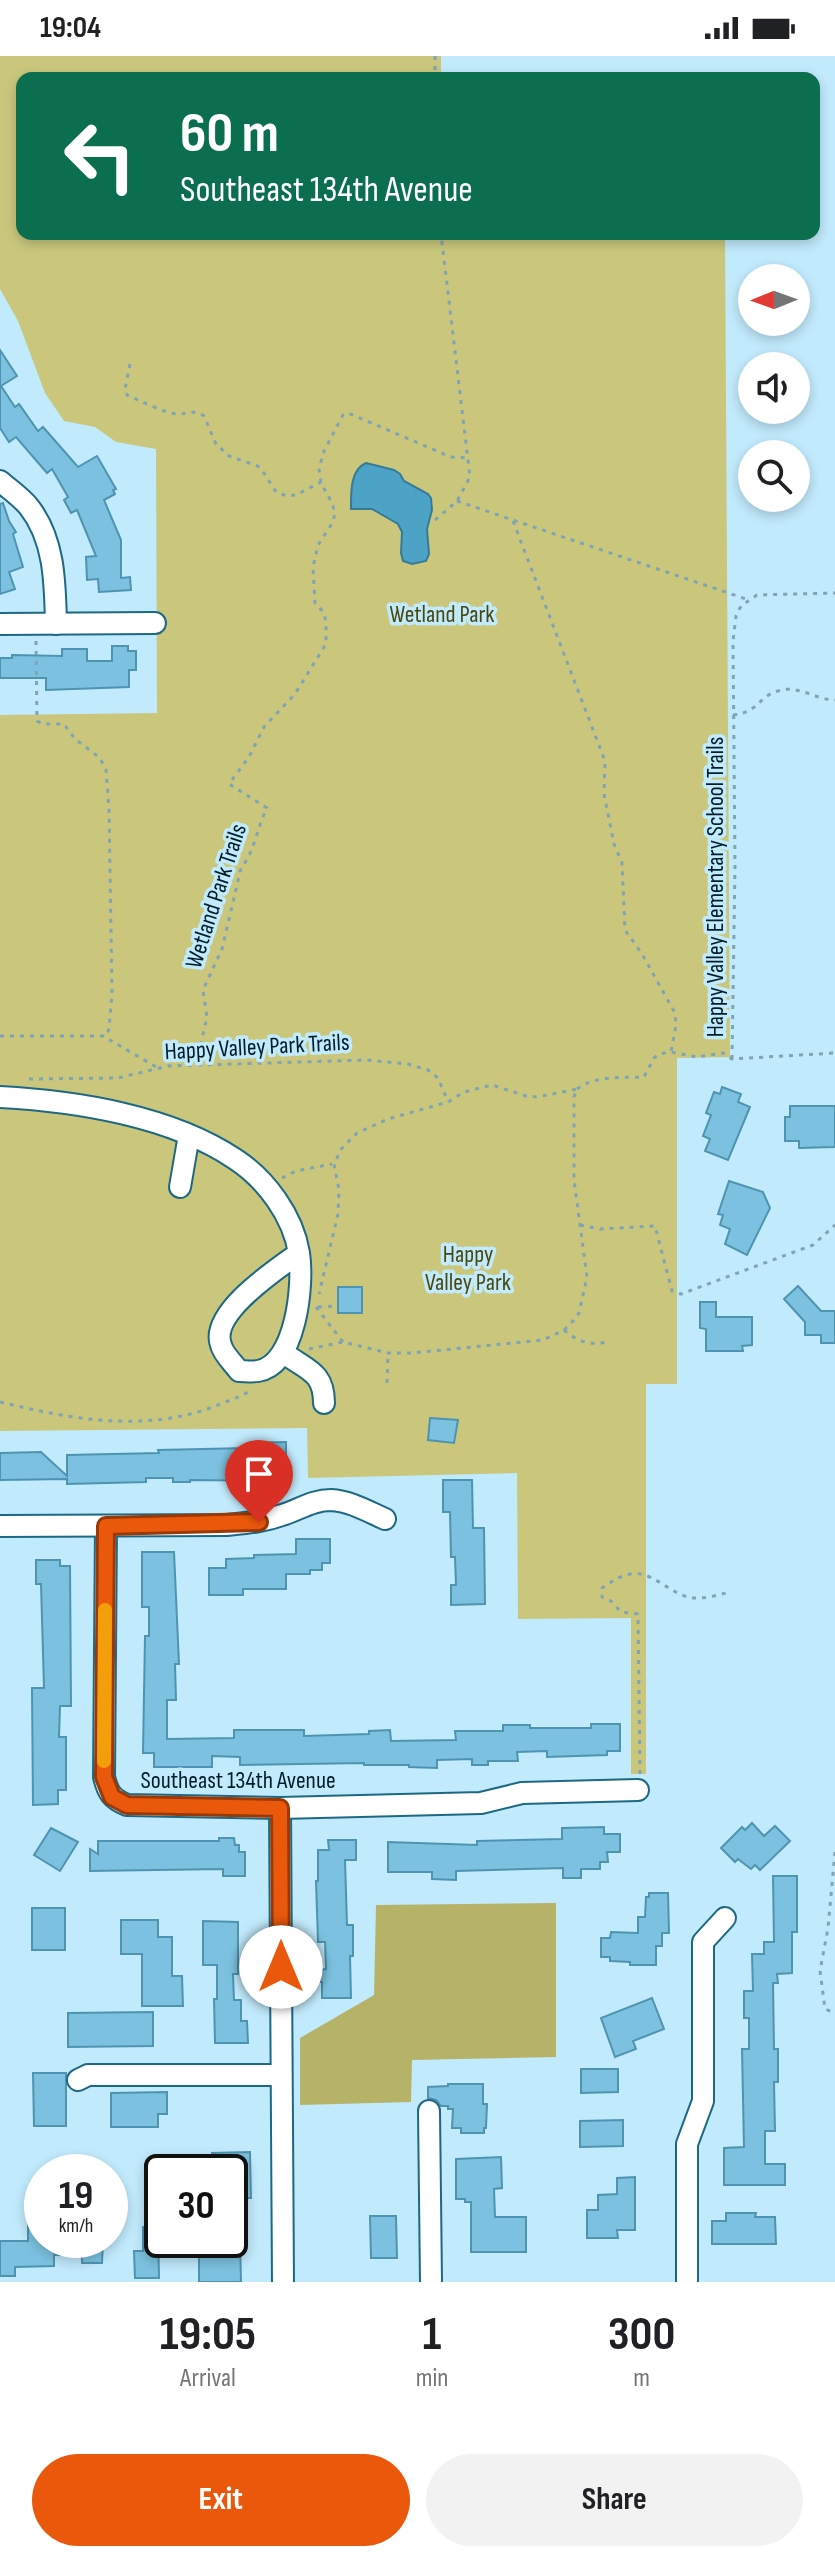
<!DOCTYPE html>
<html lang="en">
<head>
<meta charset="utf-8">
<style>
  body { margin:0; font-family:"Sofia Sans Condensed",sans-serif; background:#f2f2f2; color:#202124; height:100vh; display:flex; flex-direction:column; font-size:30px; white-space:nowrap }
  * { box-sizing:border-box; margin:0 }
  p { font-size:26px; color:#757577 }
  .icon { flex:none; width:44px; height:44px; fill:none; stroke:currentColor; stroke-width:2; stroke-linecap:round; stroke-linejoin:round }
  .map { position:relative; height:2226px; overflow:hidden }
  .side { display:flex; flex-direction:column; background:#fff; flex:1 }
  .side>* { flex:none }
  .top-card { position:absolute; left:16px; top:16px; width:804px; height:168px; border-radius:16px; box-shadow:0 4px 12px #0003; background:#0b6e4f; color:#fff; overflow:hidden }
  .needle { width:52px; rotate:269deg }
  .controls { position:absolute; left:738px; top:208px; display:grid; gap:16px }
  .controls a { display:grid; place-items:center; width:72px; height:72px; border-radius:50%; background:#fff; box-shadow:0 4px 12px #0003; font-size:40px }
  .speed { position:absolute; left:24px; top:2098px; display:flex; gap:16px; font-size:40px; font-weight:700; text-align:center }
  .speed>* { display:grid; place-content:center; width:104px; height:104px; border-radius:50%; background:#fff; box-shadow:0 4px 12px #0003; line-height:1 }
  .speed small { font-size:20px; font-weight:400 }
  .speed .limit { border:4px solid #111; border-radius:12px; background:#fff; color:#111 }
  .pin { position:absolute; display:grid; place-items:center; width:68px; height:68px; color:#fff; margin:-82px -34px; border-radius:50% 50% 50% 0; rotate:-45deg; box-shadow:0 0 8px #0007 }
  .pin .icon { rotate:45deg }
  .me { position:absolute; width:88px; margin:-44px; rotate:0deg; stroke-linejoin:round; filter:drop-shadow(0 0 6px #0008) }
  .turn { display:flex; align-items:center; gap:28px; height:168px; padding:0 32px; font-size:36px }
  .turn .icon { width:104px; height:104px; stroke-width:2.5 }
  .turn b { display:block; font-size:56px; line-height:68px }
  .eta { display:flex; justify-content:space-evenly; align-items:center; height:136px; text-align:center }
  .eta b { font-size:48px; font-weight:700; line-height:56px }
  .cta { display:flex; gap:16px; margin-top:auto; padding:16px 32px }
  .cta a { flex:1; height:92px; border-radius:48px; background:#ea580c; color:#fff; font-size:32px; font-weight:700; line-height:92px; text-align:center }
  .cta a+a { background:#f2f2f2; color:#202124 }
  .status { display:flex; justify-content:space-between; align-items:center; height:56px; padding:0 40px; background:#fff; direction:ltr }
  .status svg { height:22px; fill:currentColor }
  .map>svg:first-child { display:block }
  .green { fill:#cac77d }
  .forest { fill:#b6b369 }
  .water { fill:#4da3c5; stroke:#367b96; stroke-width:2 }
  .building { fill:#7cc2e0; stroke:#4e94b0; stroke-width:2 }
  .lines { fill:none; stroke-linecap:round; stroke-linejoin:round }
  .minor-casing { stroke:#1d6883; stroke-width:24 }
  .path { stroke:#7fa4b3; stroke-width:3; stroke-dasharray:4 6; stroke-linecap:butt }
  .minor { stroke:#fff; stroke-width:20 }
  .route-casing { stroke:#983908; stroke-width:20 }
  .route { stroke:#ea580c; stroke-width:14 }
  .slow { stroke:#f59e0b; stroke-width:14 }
  .labels { text-anchor:middle; dominant-baseline:central; stroke-width:7; stroke-linejoin:round; paint-order:stroke }
  .park-label { font-size:24px; fill:#4a470c; stroke:#c1eafc }
  .street-label { font-size:24px; fill:#001d28; stroke:#c1eafc }
</style>
</head>
<body>
<div class="status"><b>19:04</b><svg viewBox="0 0 49 12"><path d="M0 12V9h3v3zM5 12V6h3v6zM10 12V3h3v9zM15 12V0h3v12zM26 1h20v11H26zM47 4h2v5h-2z"/></svg></div>
<div class="map">
<svg width="835" height="2226" viewBox="0 0 835 2226">
  <rect width="100%" height="100%" fill="#c1eafc"/>
  <path class="green" d="M0,0H441V22H22V178H725L730,1001L677,1002V1328H646V1718H631V1562L518,1563L517,1417L308,1422L307,1372L0,1375V659L157,657L156,393L116,386L95,371L64,365L45,337L18,265L0,233Z"/>
  <path class="forest" d="M556,1847V2001L412,2004L411,2046L300,2049V1982L374,1939L376,1849Z"/>
  <path class="water" d="M366,407L394,414L400,418L404,425L428,438L431,442L432,454L427,473L429,498L426,505L412,508L403,505L401,497L402,476L398,468L372,453H351C351,436 350,414 366,407Z"/>
  <g class="building">
    <path d="M0,294L17,320L1,330L15,351L19,348L38,375L43,371L78,411L97,400L116,433L113,434L115,438L104,444L121,484V522L130,521L131,534L99,536L98,523L87,524L86,501L96,500L77,454L71,457L64,444L68,441L52,413L47,417L16,381L9,386L0,372Z"/>
    <path d="M3,447L9,465L16,476L13,478L23,511L9,516L15,533L0,538V448Z"/>
    <path d="M112,590H128V595H136V614H129V631L46,634V622H0V602H12V599L62,600V593H87V605H112Z"/>
    <path d="M722,1031L741,1038L738,1046L750,1051L728,1104L705,1095L710,1083L703,1080L711,1059L706,1057L714,1036L720,1038Z"/>
    <path d="M790,1050H835V1091L799,1092V1085H785V1061H790Z"/>
    <path d="M729,1125L763,1136L770,1152L747,1199L725,1188L730,1173L720,1169L723,1159L718,1158Z"/>
    <path d="M798,1230L821,1255H835V1287H821V1279H805V1266L784,1243Z"/>
    <rect x="338" y="1231" width="24" height="26"/>
    <path d="M700,1246H716V1261H752V1289L742,1290L743,1295H706V1273L700,1272Z"/>
    <path d="M430,1362L458,1364L454,1387L428,1384Z"/>
    <path d="M286,1386V1407L279,1406V1418H266L267,1425L190,1424V1426H173V1422H146V1426L67,1428V1423L0,1424V1397L41,1396L67,1420V1399L159,1397L158,1394L248,1392V1387Z"/>
    <path d="M443,1424H472L473,1472H484L485,1548L451,1549V1529H456L455,1501H451L450,1456H443Z"/>
    <path d="M296,1483H330V1507H322V1514H310V1518H286V1533H243V1539H209V1512H226V1503L254,1502V1499L296,1498Z"/>
    <path d="M142,1496H174L179,1608H175L176,1644H167V1683L234,1682V1674H304V1680L369,1678V1675L390,1674L391,1685L456,1684L455,1675H503V1669H530V1672H591V1668H620V1695H607V1699L547,1701V1695L517,1696L518,1705H488V1709H472V1703L437,1704V1712L409,1711V1709H364V1707L240,1709V1701L212,1700V1711H154V1697H143L145,1580H149V1551H142Z"/>
    <path d="M36,1504H60V1510H70L71,1650H60L59,1681H66V1734H58V1748L33,1749L32,1632H44L41,1528H36Z"/>
    <path d="M752,1767L764,1780L775,1770L790,1785L760,1814L755,1809L751,1813L738,1803L735,1806L721,1792L742,1771L745,1774Z"/>
    <path d="M604,1771V1778H620V1796H607L608,1806H600V1813H581V1822H563V1812L456,1815V1824L432,1823V1816H388V1786L477,1789V1785L562,1783V1772Z"/>
    <path d="M51,1772L78,1786L60,1815L34,1799Z"/>
    <path d="M219,1782H234L235,1789H239V1796H245V1820H223V1813L90,1815V1793L98,1798V1785H219Z"/>
    <path d="M328,1784H356V1804H345L347,1869H353V1900H350L351,1942H322V1926H318V1914L326,1913L325,1886H318L316,1825H318V1794H329Z"/>
    <path d="M773,1820H797V1876H792V1917L777,1918L778,1927H773L774,1993H778V2026H774L775,2075H765V2108H785V2129H724V2092L744,2091L742,1993H749V1962H744V1935H753L752,1898H764V1886H774Z"/>
    <path d="M649,1837H668L669,1877H662V1890H656V1909H630V1906L610,1905V1901H601V1882H610L611,1876L638,1877V1861H645L646,1841H649Z"/>
    <rect x="32" y="1852" width="33" height="42"/>
    <path d="M121,1864H158V1881H172V1920H182L183,1950H142V1898H121Z"/>
    <path d="M203,1865L238,1866V1918H233L234,1944H241V1965H247L248,1987H215L214,1943H217V1909H203Z"/>
    <path d="M652,1942L664,1973L633,1985L636,1993L615,2001L601,1962Z"/>
    <path d="M153,1956V1990L68,1991V1957Z"/>
    <path d="M581,2013H618V2036L581,2037Z"/>
    <path d="M33,2017H66V2070H34Z"/>
    <path d="M448,2028H483V2048H487L486,2072H484V2077H461V2072H452L453,2053H448V2050H441L436,2044L428,2042V2031L448,2030Z"/>
    <path d="M167,2036V2058H158V2071H111V2037Z"/>
    <path d="M623,2064V2090L580,2091V2065Z"/>
    <path d="M250,2096L251,2142H247V2150H230V2116H212V2097Z"/>
    <path d="M501,2101L502,2132L494,2133L495,2161H526V2196H471V2146H465V2143H456V2103Z"/>
    <path d="M635,2121V2174H617L618,2182H587V2154H598V2139L617,2138V2122Z"/>
    <path d="M726,2157H756L755,2161H775L776,2188H712V2165H726Z"/>
    <path d="M370,2160H396L397,2202H371Z"/>
    <path d="M28,2167H42V2184H103L102,2207H82V2198L54,2199V2210L15,2211V2220H0V2185H28Z"/>
    <path d="M143,2171H158L159,2222H135L134,2195H143Z"/>
    <path d="M199,2184H240L241,2226H199Z"/>
  </g>
  <g class="lines">
    <g class="minor-casing">
      <g id="minor">
        <path d="M0,425C9,433 21,441 29,451C55,484 55,528 56,568"/>
        <path d="M0,568L155,567"/>
        <path d="M0,1041C76,1045 171,1060 235,1103C266,1123 293,1160 299,1197C304,1228 296,1309 258,1315C252,1316 245,1315 239,1315C234,1308 223,1298 221,1289C209,1257 277,1213 299,1197"/>
        <path d="M180,1131L189,1079"/>
        <path d="M284,1297C306,1314 324,1315 324,1347"/>
        <path d="M0,1470L226,1469C245,1467 263,1466 282,1459C299,1454 312,1444 331,1444C350,1445 367,1455 385,1463"/>
        <path d="M106,1470L104,1721C108,1737 112,1743 127,1749L280,1752L481,1747L522,1737L638,1734"/>
        <path d="M280,1752L283,2226"/>
        <path d="M78,2024L88,2019H281"/>
        <path d="M429,2055L431,2226"/>
        <path d="M687,2226V2088L703,2045V1886L725,1862"/>
      </g>
    </g>
    <g class="path">
      <path d="M435,0V22"/>
      <path d="M130,308L125,333L127,339C139,344 166,358 178,358C189,358 194,353 204,360L216,388L229,400L260,411L276,436L287,440L296,439L321,426"/>
      <path d="M457,445L749,544"/>
      <path d="M435,464L457,445L470,421L441,178"/>
      <path d="M513,465L605,705L604,738L614,788L622,807L625,874L642,898L675,957L676,969L671,996"/>
      <path d="M36,585L37,665L43,668H64L75,683L100,702L106,714L109,753L112,938L109,973L107,978L103,980"/>
      <path d="M733,659C760,656 757,641 778,635C797,628 816,644 835,644"/>
      <path d="M0,980H103L158,1012"/>
      <path d="M732,1003L735,810L733,585L736,560L741,550L757,539L835,537"/>
      <path d="M201,1009V987L207,961L203,934L222,893L241,812C255,795 257,771 267,752L229,728L249,701L264,671L295,638L326,588V567L324,557L315,547L313,511L318,489L333,466L335,457L332,447L321,427L319,413L324,395L343,359L348,357L451,401L468,402"/>
      <path d="M29,1023L118,1022L168,1010L367,1004L408,1008L428,1014L438,1022L448,1046"/>
      <path d="M577,1033C595,1019 623,1022 644,1021L654,1002L659,998L671,996L697,1001L723,997L732,1003L835,997"/>
      <path d="M282,1122L296,1115L332,1108"/>
      <path d="M580,1169L600,1173L655,1170L672,1235L681,1238L813,1189L835,1169"/>
      <path d="M316,1251L343,1286"/>
      <path d="M318,1251L338,1250"/>
      <path d="M564,1274C576,1285 591,1290 607,1286"/>
      <path d="M309,1293L343,1286L388,1297H412L543,1284L564,1274L573,1265L579,1257L587,1221L574,1124V1041L577,1033L537,1041L526,1040L492,1029L464,1036L448,1046L388,1063L357,1077L342,1092L334,1108L339,1134L338,1158L319,1238"/>
      <path d="M387,1327L388,1297"/>
      <path d="M0,1346C75,1364 150,1378 223,1347C233,1343 243,1340 251,1334"/>
      <path d="M640,1718L638,1558L621,1556L611,1545L602,1541V1532C611,1526 620,1520 630,1518C651,1514 668,1536 688,1541C700,1544 714,1540 726,1537"/>
      <path d="M835,1796L828,1872L820,1915L825,1953L835,1957"/>
    </g>
    <use href="#minor" class="minor"/>
  </g>
  <g class="lines">
    <g class="route-casing">
      <path id="route" d="M259,1466L106,1470L104,1721L112,1741L127,1749L280,1752L281,1911"/>
    </g>
    <use href="#route" class="route"/>
    <path class="slow" d="M104,1705L105,1554"/>
  </g>
  <g class="labels">
    <g class="park-label">
      <text x="442" y="558">Wetland Park</text>
      <text x="468" y="1198">Happy<tspan x="468" dy="28">Valley Park</tspan></text>
    </g>
    <g class="street-label">
      <text transform="translate(715 831) rotate(-90)">Happy Valley Elementary School Trails</text>
      <text transform="translate(216 840) rotate(-72)">Wetland Park Trails</text>
      <text transform="translate(257 991) rotate(-3)">Happy Valley Park Trails</text>
      <text x="238" y="1724">Southeast 134th Avenue</text>
    </g>
  </g>
</svg>
<div class="controls">
<a><svg class="needle" viewBox="-14 -14 28 28"><path d="M0-13l5 13h-10z" fill="#e53935"/><path d="M0 13l5-13h-10z" fill="#757577"/></svg></a>
<a><svg class="icon" aria-label="sound" viewBox="0 0 24 24"><path d="M4 9h4l5-4v14l-5-4H4zM17 9q2 3 0 6"/></svg></a>
<a><svg class="icon" aria-label="search" viewBox="0 0 24 24"><circle cx="10" cy="10" r="6"/><path d="M15 15l6 6"/></svg></a>
</div>
<div class="speed"><div>19<small>km/h</small></div><div class="limit">30</div></div>
<div class="pin" style="left:259px;top:1466px;background:#d93025"><svg class="icon" aria-label="arrive" viewBox="0 0 24 24"><path d="M6 21V4h12l-3 4 3 4H6"/></svg></div>
<svg class="me" style="left:281px;top:1911px" viewBox="-20 -20 40 40"><circle r="19" fill="#fff"/><path d="M0-13L10 11 0 6-10 11z" fill="#ea580c"/></svg>
<div class="top-card">
<div class="turn"><svg class="icon" aria-label="left" viewBox="0 0 24 24"><path d="M17 20v-9H6M10 6l-5 5 5 5"/></svg><div><b>60 m</b>Southeast 134th Avenue</div></div>
</div>
</div>
<section class="side">
<div class="eta">
<div><b>19:05</b><p>Arrival</p></div>
<div><b>1</b><p>min</p></div>
<div><b>300</b><p>m</p></div>
</div>
<div class="cta"><a>Exit</a><a>Share</a></div>
</section>
</body>
</html>
